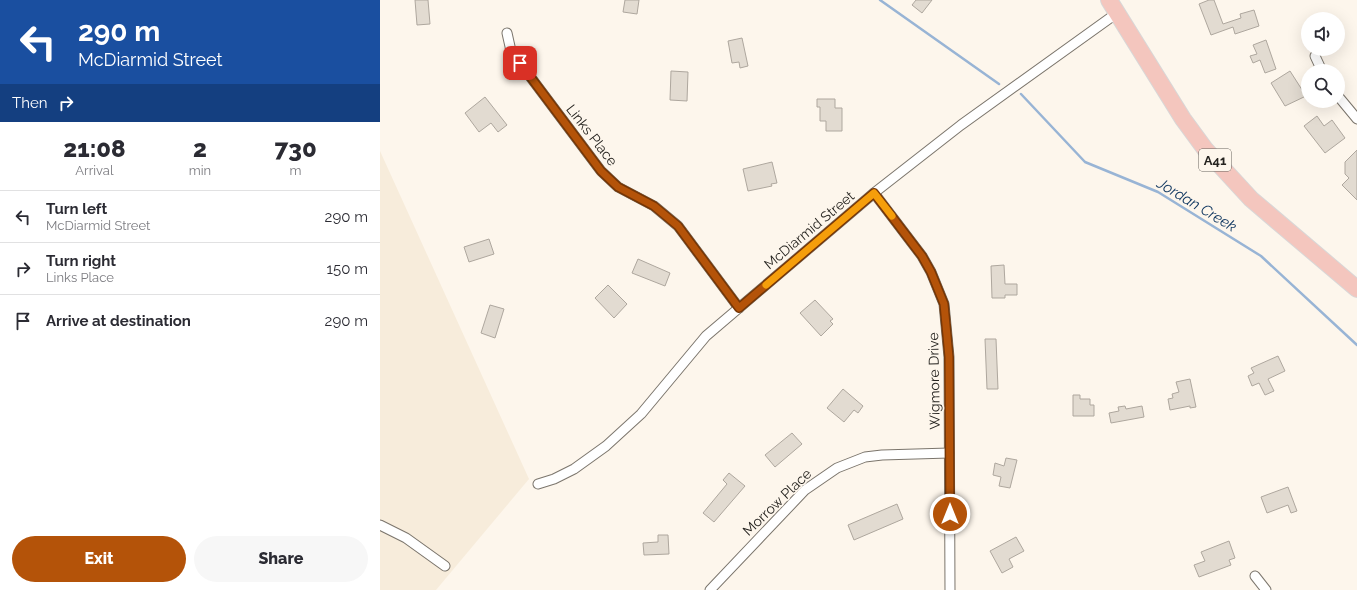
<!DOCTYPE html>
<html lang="en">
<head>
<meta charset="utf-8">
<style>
  body { margin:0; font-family:Raleway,sans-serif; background:#f7f7f7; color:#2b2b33; height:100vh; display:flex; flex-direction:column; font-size:15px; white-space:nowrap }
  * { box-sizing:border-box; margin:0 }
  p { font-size:13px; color:#7c7c81 }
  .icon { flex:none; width:22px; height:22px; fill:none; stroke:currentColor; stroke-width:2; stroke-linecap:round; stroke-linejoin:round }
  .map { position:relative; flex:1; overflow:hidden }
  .panel { display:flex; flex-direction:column; background:#fff; width:380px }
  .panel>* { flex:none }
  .hud { background:#1a4fa0; color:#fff; overflow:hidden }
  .tools { position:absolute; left:921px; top:12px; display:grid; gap:8px }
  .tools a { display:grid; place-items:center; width:44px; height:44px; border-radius:50%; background:#fff; box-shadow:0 4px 16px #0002; font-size:20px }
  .pin { position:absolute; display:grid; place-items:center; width:34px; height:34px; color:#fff; margin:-17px; border-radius:8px; box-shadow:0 2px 6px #0006 }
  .me { position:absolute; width:44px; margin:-22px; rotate:0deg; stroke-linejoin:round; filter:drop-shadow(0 0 3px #0008) }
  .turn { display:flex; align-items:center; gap:14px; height:84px; padding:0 12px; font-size:18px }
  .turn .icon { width:52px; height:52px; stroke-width:2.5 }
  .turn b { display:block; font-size:28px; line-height:34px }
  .then { display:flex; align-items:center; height:38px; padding:0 12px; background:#0003; gap:8px; font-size:15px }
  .eta { display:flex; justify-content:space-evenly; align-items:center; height:68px; text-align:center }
  .eta b { font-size:24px; font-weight:800; line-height:28px }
  .button { display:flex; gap:8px; margin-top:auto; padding:8px 12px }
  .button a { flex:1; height:46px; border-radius:24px; background:#b45309; color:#fff; font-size:16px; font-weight:800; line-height:46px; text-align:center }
  .button a+a { background:#f7f7f7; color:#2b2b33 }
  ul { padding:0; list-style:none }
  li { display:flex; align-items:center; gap:12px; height:52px; padding:0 12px; border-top:1px solid #e1e1e2 }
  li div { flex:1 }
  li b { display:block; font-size:15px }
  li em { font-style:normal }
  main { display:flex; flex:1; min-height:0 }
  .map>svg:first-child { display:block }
  .built { fill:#f7ecdb }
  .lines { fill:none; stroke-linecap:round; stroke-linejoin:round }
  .stream { stroke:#98b4d5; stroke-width:2.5 }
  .building { fill:#e2dbd1; stroke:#aea79e }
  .street-casing { stroke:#7b756c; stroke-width:11 }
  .highway-casing { stroke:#d8d7d7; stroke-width:18 }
  .street { stroke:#fff; stroke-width:9 }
  .highway { stroke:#f4c6be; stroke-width:16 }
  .route-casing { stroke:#753606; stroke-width:10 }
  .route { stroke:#b45309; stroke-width:7 }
  .slow { stroke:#f59e0b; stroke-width:7 }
  .labels { text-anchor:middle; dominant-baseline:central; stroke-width:3.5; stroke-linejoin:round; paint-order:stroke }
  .shield { fill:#fdf6ec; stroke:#66625c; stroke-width:1 }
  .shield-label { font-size:13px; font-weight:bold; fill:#25231f }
  .street-label { font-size:14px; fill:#25231f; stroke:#fdf6ec }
  .water-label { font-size:15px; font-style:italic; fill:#0d355f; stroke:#fdf6ec }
</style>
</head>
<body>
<main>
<section class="panel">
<div class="hud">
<div class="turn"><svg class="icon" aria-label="left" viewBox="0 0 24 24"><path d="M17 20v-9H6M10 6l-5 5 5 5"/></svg><div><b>290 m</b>McDiarmid Street</div></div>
<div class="then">Then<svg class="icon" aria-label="right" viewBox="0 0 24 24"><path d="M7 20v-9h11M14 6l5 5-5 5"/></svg></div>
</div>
<div class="eta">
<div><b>21:08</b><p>Arrival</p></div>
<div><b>2</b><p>min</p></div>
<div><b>730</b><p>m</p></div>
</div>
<ul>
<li><svg class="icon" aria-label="left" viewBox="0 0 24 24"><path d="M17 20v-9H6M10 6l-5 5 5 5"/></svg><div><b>Turn left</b><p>McDiarmid Street</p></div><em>290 m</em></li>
<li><svg class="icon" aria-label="right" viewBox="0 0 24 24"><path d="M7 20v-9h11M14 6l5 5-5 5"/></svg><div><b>Turn right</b><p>Links Place</p></div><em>150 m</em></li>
<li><svg class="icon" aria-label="arrive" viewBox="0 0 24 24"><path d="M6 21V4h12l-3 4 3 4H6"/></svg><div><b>Arrive at destination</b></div><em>290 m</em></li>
</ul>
<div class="button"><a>Exit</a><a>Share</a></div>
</section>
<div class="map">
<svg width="977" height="590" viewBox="0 0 977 590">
  <rect width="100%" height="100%" fill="#fdf6ec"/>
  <path class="built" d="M0,151L149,479L56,590H0Z"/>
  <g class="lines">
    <g class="stream">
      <path d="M500,0L619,84"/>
      <path d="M641,94L705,162L778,192L881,256L977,345"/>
    </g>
  </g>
  <g class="building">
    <path d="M35,0H48L50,24L37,25Z"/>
    <path d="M245,0H259L257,14L243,12Z"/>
    <path d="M536,0H552L542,13L532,5Z"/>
    <path d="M829,0H834L843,24L861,18L860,14L874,10L879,26L855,34L853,27L831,35L819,4Z"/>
    <path d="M362,38L368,66L360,68L359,62L352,63L348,41Z"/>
    <path d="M886,40L896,69L885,73L880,60L873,63L870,56L877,54L873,45Z"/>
    <path d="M291,71L308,72L307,101L290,100Z"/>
    <path d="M910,71L926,96L905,106L891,83Z"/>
    <path d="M105,97L127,125L118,132L111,123L99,132L85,113Z"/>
    <path d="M437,99H455V108H462V131H446V121H440V107H437Z"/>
    <path d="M937,116L944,126L952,120L965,138L945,153L924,126Z"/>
    <path d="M977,150V200L962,185L969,178L965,174V162Z"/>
    <path d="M392,162L397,183L391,184L392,186L368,191L363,169Z"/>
    <path d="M109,239L114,254L89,262L84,247Z"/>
    <path d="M258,259L290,273L285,286L252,273Z"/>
    <path d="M624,265L625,284H637V295H625V298H612L611,266Z"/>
    <path d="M228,285L247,304L234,318L215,298Z"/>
    <path d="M435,300L453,319L450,321L453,324L441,336L420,313Z"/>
    <path d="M110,305L124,309L115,338L101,333Z"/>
    <path d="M605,339H616L618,389H607Z"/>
    <path d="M898,356L905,371L888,379L894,391L885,395L879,383L872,386L868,376L874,373L871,368Z"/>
    <path d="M810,379L816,407L810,408V406L790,410L788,399L793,398L792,394L799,392L796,382Z"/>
    <path d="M463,389L483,406L478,413L474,410L464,422L447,408Z"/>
    <path d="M693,395H700V399H710V405H714V416H693Z"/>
    <path d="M745,406L746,409L762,406L764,417L731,423L729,413L739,411L738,407Z"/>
    <path d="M412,433L422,444L395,467L385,455Z"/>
    <path d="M626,458L637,460L630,488L619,486L621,477L613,475L615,463L624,466Z"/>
    <path d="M349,473L365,486L334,522L323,513L347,484L343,480Z"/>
    <path d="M908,487L917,511L911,513L908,505L887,513L881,497Z"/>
    <path d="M517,504L523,519L474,540L468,525Z"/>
    <path d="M278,535H288L289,554L264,555L263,543L278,542Z"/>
    <path d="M636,537L644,551L629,559L633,567L622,573L610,551Z"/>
    <path d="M849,541L855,558L849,560L851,565L819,577L814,565L825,561L821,552Z"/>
  </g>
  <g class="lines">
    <g class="street-casing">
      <g id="street">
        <path d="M127,33L131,51L221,171L238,187L274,206L298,226L359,308"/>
        <path d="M935,56L942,71"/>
        <path d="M958,96L977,119"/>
        <path d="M494,193L542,256L551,272L564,304L569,357L570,590"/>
        <path d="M158,484L174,479L194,469L226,446L261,414L326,336L494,193L581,125L737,13"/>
        <path d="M0,525L26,538L65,566"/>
        <path d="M875,576L886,590"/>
        <path d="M330,590L425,490L457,468L485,457L502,455L569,453"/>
      </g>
    </g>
    <g class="highway-casing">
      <path id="highway" d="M729,0L803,119L825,149L871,199L977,289"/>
    </g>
    <use href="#street" class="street"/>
    <use href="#highway" class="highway"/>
  </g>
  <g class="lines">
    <g class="route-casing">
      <path id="route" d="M140,63L221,171L238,187L274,206L298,226L359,308L494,193L542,256L551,272L564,304L569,357L570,514"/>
    </g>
    <use href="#route" class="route"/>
    <path class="slow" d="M386,285L494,193L512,216"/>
  </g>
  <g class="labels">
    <rect class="shield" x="819" y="149" width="32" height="22" rx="3"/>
    <g class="shield-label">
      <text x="835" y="160">A41</text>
    </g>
    <g class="street-label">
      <text transform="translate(212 135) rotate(52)">Links Place</text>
      <text transform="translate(429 230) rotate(-40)">McDiarmid Street</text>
      <text transform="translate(554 381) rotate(-91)">Wigmore Drive</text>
      <text transform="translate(397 502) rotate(-44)">Morrow Place</text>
    </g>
    <g class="water-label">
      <text transform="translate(817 205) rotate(31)">Jordan Creek</text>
    </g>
  </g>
</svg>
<div class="tools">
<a><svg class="icon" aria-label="sound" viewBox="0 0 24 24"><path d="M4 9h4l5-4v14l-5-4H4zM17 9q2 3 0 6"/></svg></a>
<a><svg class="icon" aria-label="search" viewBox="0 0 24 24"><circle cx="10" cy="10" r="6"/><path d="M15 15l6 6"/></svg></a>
</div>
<div class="pin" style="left:140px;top:63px;background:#d93025"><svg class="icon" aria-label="arrive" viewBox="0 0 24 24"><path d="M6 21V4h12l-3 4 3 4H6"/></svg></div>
<svg class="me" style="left:570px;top:514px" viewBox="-20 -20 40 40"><circle r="17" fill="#b45309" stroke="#fff" stroke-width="3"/><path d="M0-11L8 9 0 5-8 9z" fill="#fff"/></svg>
</div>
</main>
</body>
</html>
